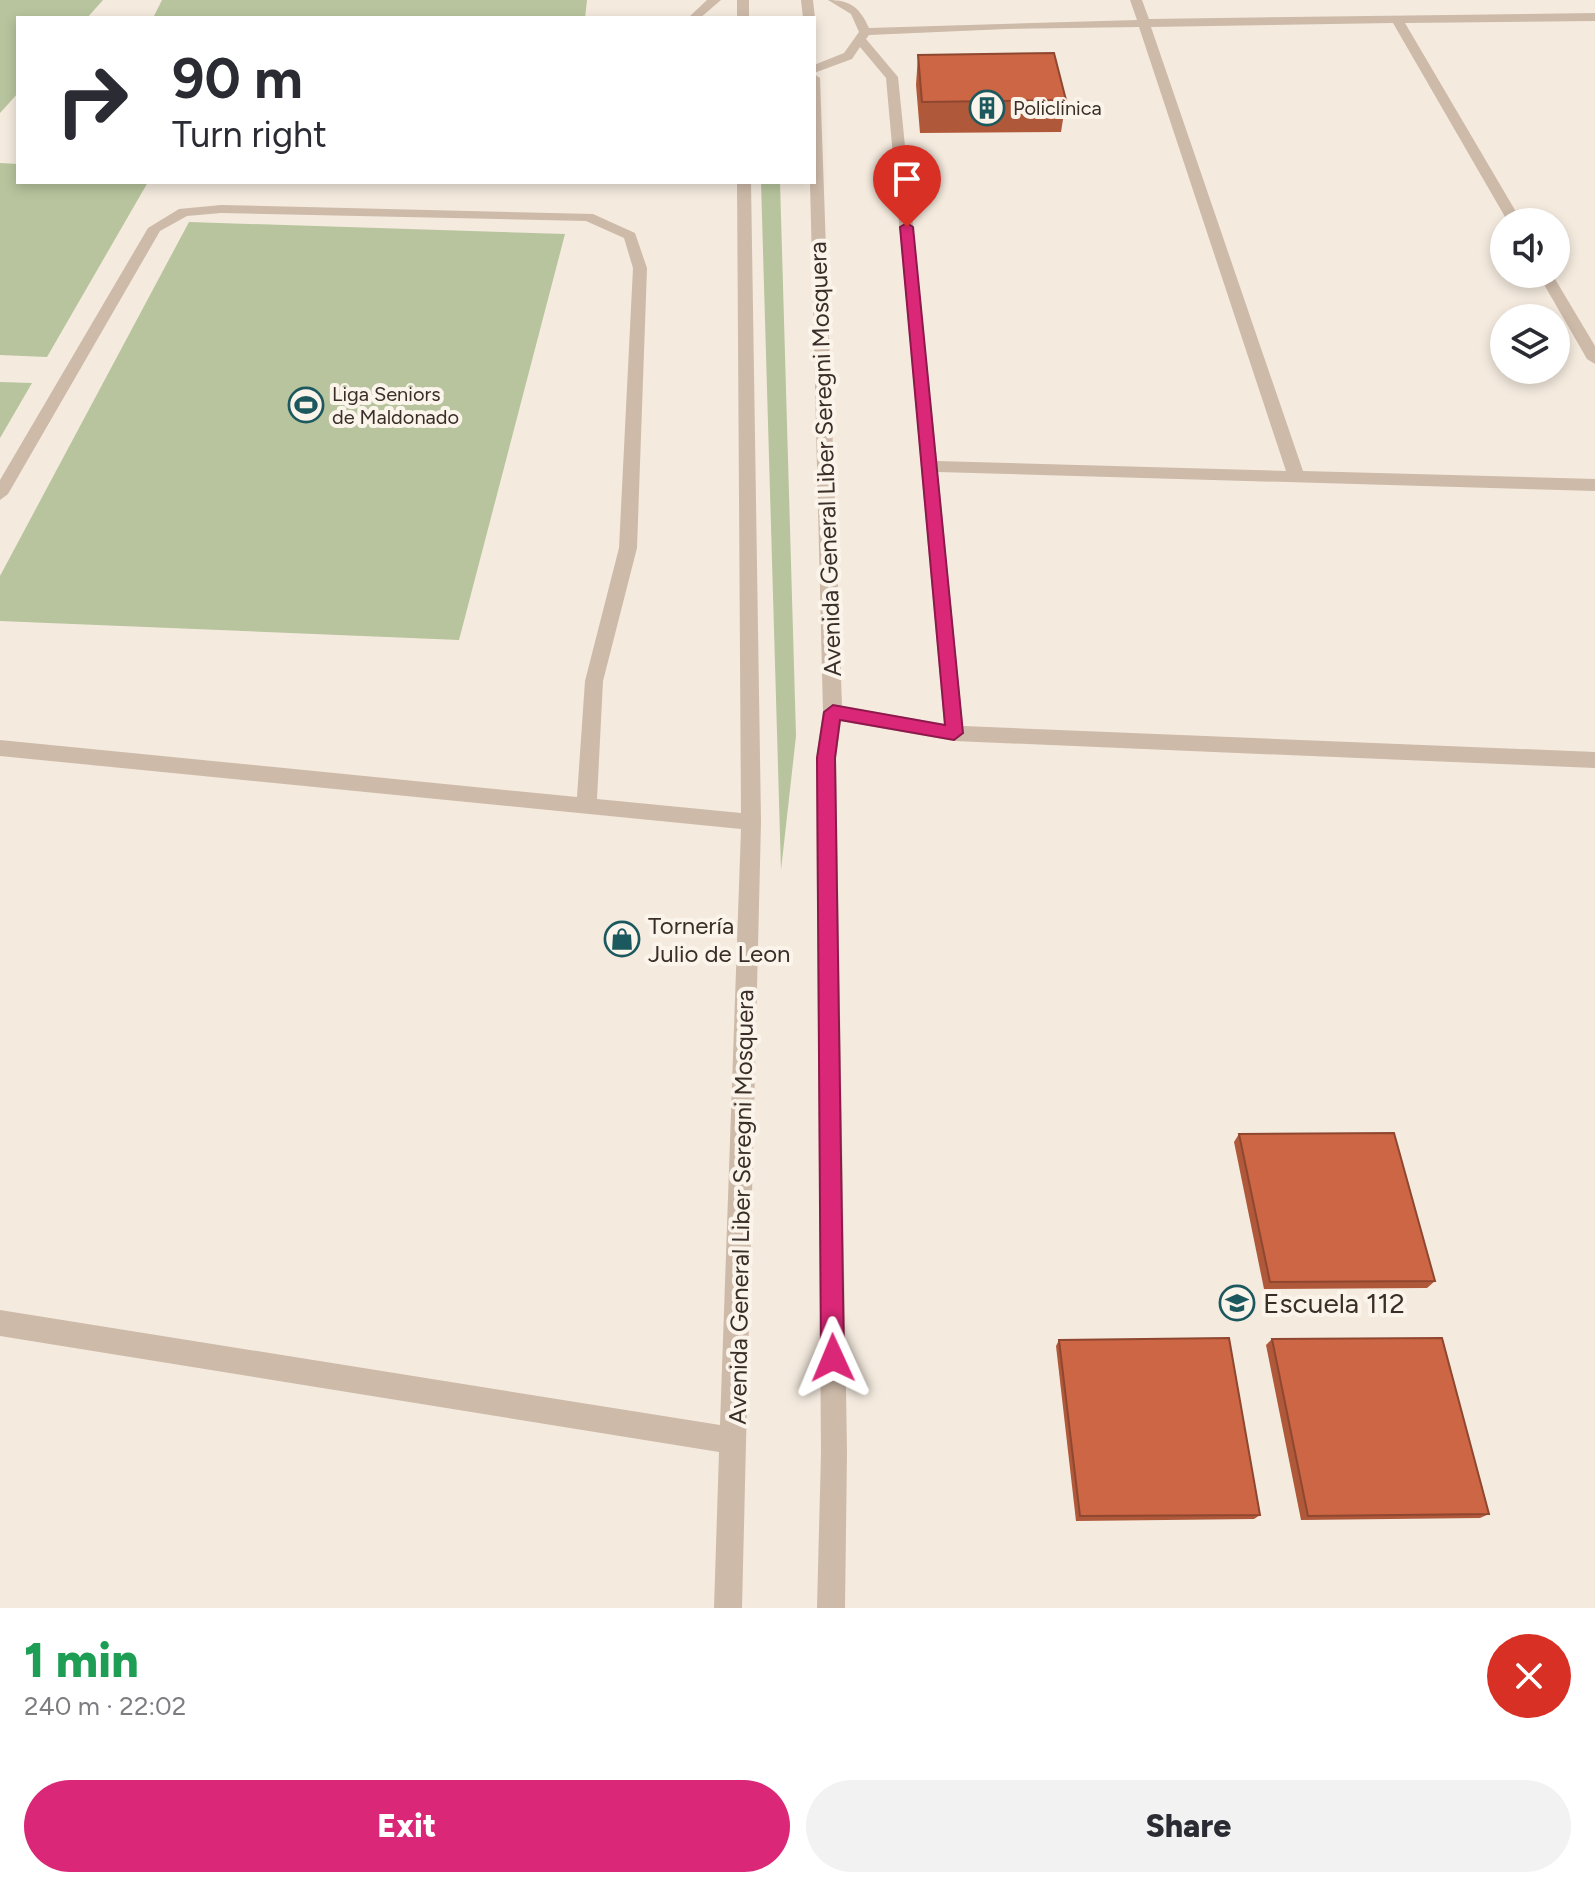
<!DOCTYPE html>
<html lang="en">
<head>
<meta charset="utf-8">
<style>
  body { margin:0; font-family:Figtree,sans-serif; background:#f2f2f3; color:#2b2b33; height:100vh; display:flex; flex-direction:column; font-size:30px; white-space:nowrap }
  * { box-sizing:border-box; margin:0 }
  p { font-size:26px; color:#7c7c81 }
  .icon { flex:none; width:44px; height:44px; fill:none; stroke:currentColor; stroke-width:2; stroke-linecap:round; stroke-linejoin:round }
  .map { position:relative; height:1608px; overflow:hidden }
  .side { display:flex; flex-direction:column; background:#fff; flex:1 }
  .side>* { flex:none }
  .top-card { position:absolute; left:16px; top:16px; width:800px; height:168px; border-radius:0px; box-shadow:0 4px 12px #0003; background:#fff; color:#2b2b33; overflow:hidden }
  .tools { position:absolute; left:1490px; top:208px; display:grid; gap:16px }
  .tools a { display:grid; place-items:center; width:80px; height:80px; border-radius:50%; background:#fff; box-shadow:0 4px 12px #0003; font-size:40px }
  .pin { position:absolute; display:grid; place-items:center; width:68px; height:68px; color:#fff; margin:-82px -34px; border-radius:50% 50% 50% 0; rotate:-45deg; box-shadow:0 0 8px #0007 }
  .pin .icon { rotate:45deg }
  .me { position:absolute; width:88px; margin:-44px; rotate:359deg; stroke-linejoin:round; filter:drop-shadow(0 0 6px #0008) }
  .turn { display:flex; align-items:center; gap:28px; height:168px; padding:0 24px; font-size:36px }
  .turn .icon { width:104px; height:104px; stroke-width:2.5 }
  .turn b { display:block; font-size:56px; line-height:68px }
  .round { display:grid; place-items:center; flex:none; width:84px; height:84px; border-radius:42px; background:#f2f2f3 }
  .headline { display:flex; align-items:center; justify-content:space-between; height:136px; padding:0 24px }
  h1 { font-size:48px; font-weight:800; line-height:60px; color:#1e9e55 }
  .cta { display:flex; gap:16px; margin-top:auto; padding:16px 24px }
  .cta a { flex:1; height:92px; border-radius:48px; background:#db2777; color:#fff; font-size:32px; font-weight:800; line-height:92px; text-align:center }
  .cta a+a { background:#f2f2f3; color:#2b2b33 }
  .map>svg:first-child { display:block }
  .green { fill:#b7c49d }
  .lines { fill:none; stroke-linecap:round; stroke-linejoin:round }
  .minor { fill:#cdbaa9; fill-rule:evenodd }
  .wall { fill:#af583a }
  .building { fill:#c64; stroke:#8f4730; stroke-width:2 }
  .route { fill:#db2777; stroke:#8e194d; stroke-width:2 }
  .labels { text-anchor:middle; dominant-baseline:central; stroke-width:8; stroke-linejoin:round; paint-order:stroke }
  .far-poi-label { font-size:20px; fill:#3a2e29; stroke:#fbf4eb; text-anchor:start }
  .street-label { font-size:24px; fill:#3a2e29; stroke:#fbf4eb }
  .poi-label { font-size:24px; fill:#3a2e29; stroke:#fbf4eb; text-anchor:start }
  .near-poi-label { font-size:28px; fill:#3a2e29; stroke:#fbf4eb; text-anchor:start }
</style>
</head>
<body>
<div class="map">
<svg width="1595" height="1608" viewBox="0 0 1595 1608">
  <rect width="100%" height="100%" fill="#f4eade"/>
  <g class="green">
    <path d="M0,0H103L87,18H18V93L0,113Z"/>
    <path d="M162,0H587L585,18H153Z"/>
    <path d="M0,163L18,164V182H148L47,357L0,355Z"/>
    <path d="M761,182H780L796,736L781,870Z"/>
    <path d="M189,222L565,234L459,640L0,621V576Z"/>
    <path d="M0,382L32,383L0,438Z"/>
  </g>
  <g class="lines">
    <g class="minor">
      <path d="M707,0H721L700,18H688Z"/>
      <rect x="737" y="0" width="12" height="18"/>
      <path d="M801,0H813L815,18L814,19L803,18Z"/>
      <path d="M828,0C851,0 860,8 869,28L1137,20L1130,0H1142L1149,19L1595,13V21L1405,23L1522,222H1508L1393,23L1151,27L1303,471L1595,479V491L938,472L963,726L1595,752V768L954,741L841,721L836,758L847,1453L845,1608H817L821,1453L816,758L823,712L810,182H814V74L820,78L842,706L944,724L886,78L860,47L852,59L814,73V65L844,53L859,32L851,14ZM1139,27L1286,471L937,461L898,77L866,39L869,35L1007,29Z"/>
      <path d="M737,182H751L761,822L742,1608H714L719,1452L0,1336V1310L720,1425L741,829L0,756V740L577,797L585,681L619,548L633,268L624,238L586,221L221,213L187,216L160,231L8,494L0,500V480L148,228L179,209L221,205L593,214L635,233L647,268L637,548L603,681L597,799L741,813Z"/>
      <path d="M1538,274H1552L1595,346V364L1587,359Z"/>
    </g>
  </g>
  <g class="wall">
    <path d="M918,55L1066,100L1061,132L920,133L916,85Z"/>
    <path d="M1239,1134L1435,1281L1427,1288L1264,1289L1234,1142Z"/>
    <path d="M1272,1339L1489,1514L1480,1518L1301,1520L1266,1345Z"/>
    <path d="M1059,1340L1260,1515L1254,1519L1076,1521L1056,1346Z"/>
  </g>
  <g class="building">
    <path d="M1054,53L1066,100L922,102L918,55Z"/>
    <path d="M1394,1133L1435,1281L1270,1282L1239,1134Z"/>
    <path d="M1229,1338L1260,1515L1080,1516L1059,1340Z"/>
    <path d="M1442,1338L1489,1514L1308,1516L1272,1339Z"/>
  </g>
  <path class="route" d="M907,223L913,227L963,733L954,740L840,720L835,758L844,1358L841,1366L833,1369L825,1366L821,1358L817,758L824,712L833,705L945,725L900,227Z"/>
  <defs>
    <g id="building-ring" transform="scale(1.8)"><circle r="9.5" fill="#fbf4eb" stroke="#1c595e" stroke-width="1.5"/><path d="M-4-6H4V6H1V3H-1V6H-4ZM-2.5-4.3h1.7v1.8h-1.7ZM.8-4.3h1.7v1.8H.8ZM-2.5-1h1.7V.8h-1.7ZM.8-1h1.7V.8H.8Z" fill="#1c595e"/></g>
    <g id="stadium-ring" transform="scale(1.8)"><circle r="9.5" fill="#fbf4eb" stroke="#1c595e" stroke-width="1.5"/><path d="M0-5a6.5 5 0 1 0 0 10a6.5 5 0 1 0 0-10ZM-3.5-1.8h7v3.6h-7Z" fill="#1c595e"/></g>
    <g id="shop-ring" transform="scale(1.8)"><circle r="9.5" fill="#fbf4eb" stroke="#1c595e" stroke-width="1.5"/><path d="M-5-2.5h2.3a2.7 3.5 0 0 1 5.4 0H5L5.5 6h-11ZM-1.5-2.5h3a1.5 2.3 0 0 0-3 0Z" fill="#1c595e"/></g>
    <g id="school-ring" transform="scale(1.8)"><circle r="9.5" fill="#fbf4eb" stroke="#1c595e" stroke-width="1.5"/><path d="M0-5L7-2L0 1L-7-2ZM-4 1L0 2.5L4 1V4Q0 6-4 4Z" fill="#1c595e"/></g>
  </defs>
  <g fill-rule="evenodd">
    <use href="#building-ring" x="987" y="108"/>
    <use href="#stadium-ring" x="306" y="405"/>
    <use href="#shop-ring" x="622" y="939"/>
    <use href="#school-ring" x="1237" y="1303"/>
  </g>
  <g class="labels">
    <g class="far-poi-label">
      <text x="1013" y="108">Policlinica</text>
      <text x="332" y="394">Liga Seniors<tspan x="332" dy="23">de Maldonado</tspan></text>
    </g>
    <g class="street-label">
      <text transform="translate(825 459) rotate(-92)">Avenida General Liber Seregni Mosquera</text>
      <text transform="translate(741 1207) rotate(-89)">Avenida General Liber Seregni Mosquera</text>
    </g>
    <g class="poi-label">
      <text x="648" y="925">Tornería<tspan x="648" dy="28">Julio de Leon</tspan></text>
    </g>
    <g class="near-poi-label">
      <text x="1263" y="1303">Escuela 112</text>
    </g>
  </g>
</svg>
<div class="tools">
<a><svg class="icon" aria-label="sound" viewBox="0 0 24 24"><path d="M4 9h4l5-4v14l-5-4H4zM17 9q2 3 0 6"/></svg></a>
<a><svg class="icon" aria-label="layers" viewBox="0 0 24 24"><path d="M12 4l9 5-9 5-9-5zM3 14l9 5 9-5"/></svg></a>
</div>
<div class="pin" style="left:907px;top:227px;background:#d93025"><svg class="icon" aria-label="arrive" viewBox="0 0 24 24"><path d="M6 21V4h12l-3 4 3 4H6"/></svg></div>
<svg class="me" style="left:833px;top:1358px" viewBox="-20 -20 40 40"><path d="M0-17L14 15 0 8-14 15z" fill="#db2777" stroke="#fff" stroke-width="4"/></svg>
<div class="top-card">
<div class="turn"><svg class="icon" aria-label="right" viewBox="0 0 24 24"><path d="M7 20v-9h11M14 6l5 5-5 5"/></svg><div><b>90 m</b>Turn right</div></div>
</div>
</div>
<section class="side">
<div class="headline"><div><h1>1 min</h1><p>240 m · 22:02</p></div><a class="round" style="background:#d93025;color:#fff"><svg class="icon" aria-label="close" viewBox="0 0 24 24"><path d="M6 6l12 12M18 6L6 18"/></svg></a></div>
<div class="cta"><a>Exit</a><a>Share</a></div>
</section>
</body>
</html>
